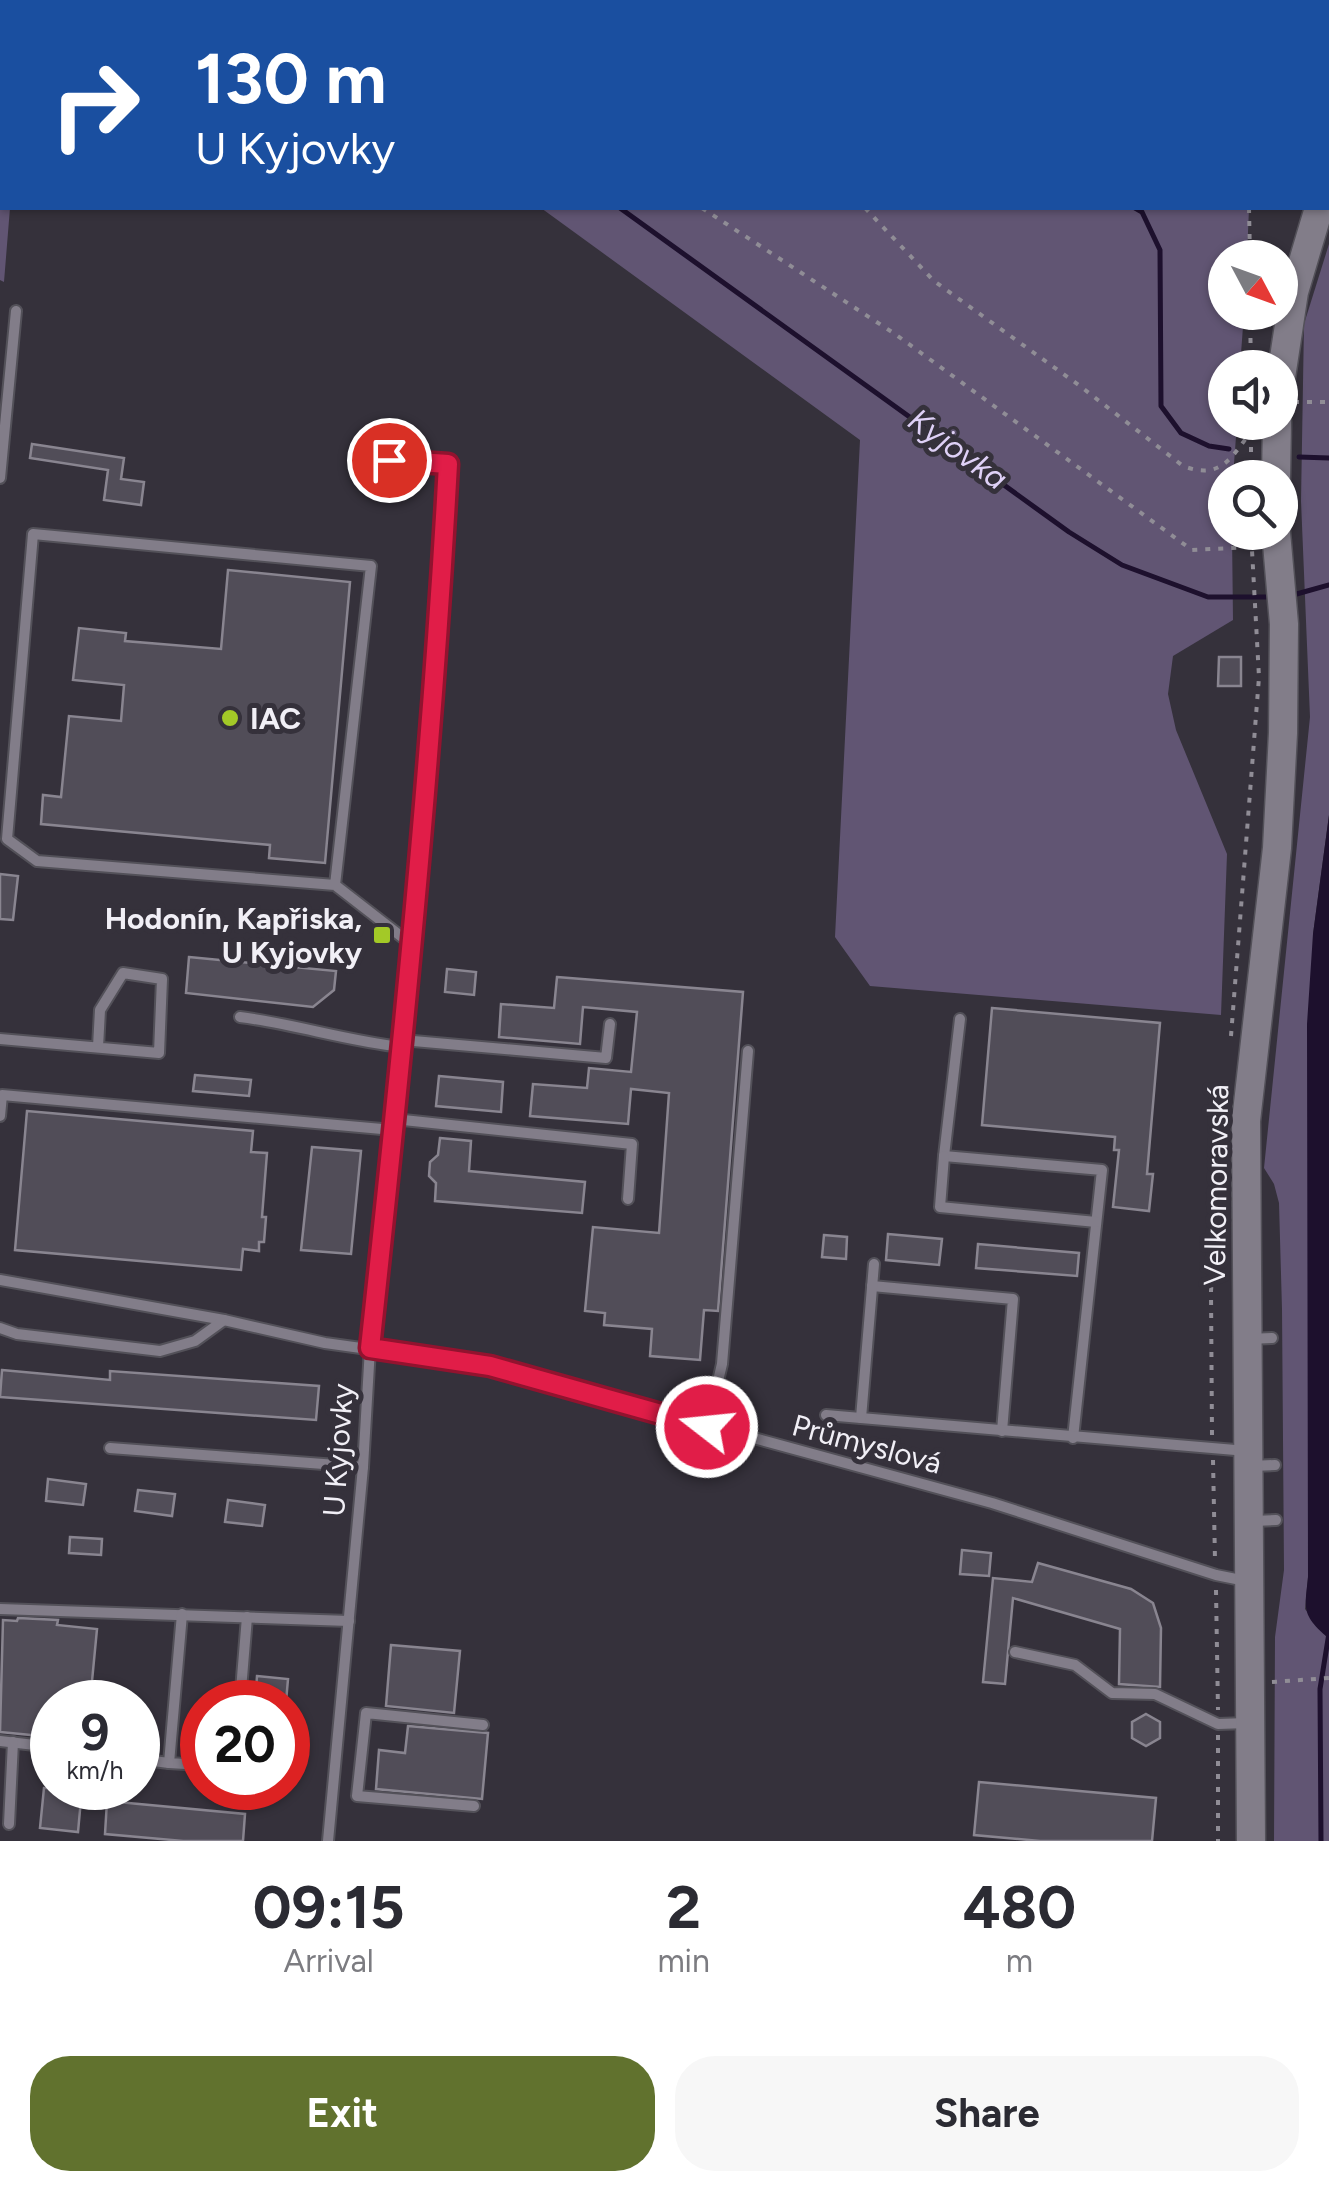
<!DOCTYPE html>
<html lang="en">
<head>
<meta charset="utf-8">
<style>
  body { margin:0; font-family:Figtree,sans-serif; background:#f7f7f7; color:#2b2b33; height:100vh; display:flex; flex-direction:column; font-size:38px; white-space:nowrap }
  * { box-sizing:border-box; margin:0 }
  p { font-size:32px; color:#7c7c81 }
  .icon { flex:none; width:55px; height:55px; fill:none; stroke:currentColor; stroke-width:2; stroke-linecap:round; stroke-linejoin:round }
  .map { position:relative; height:1841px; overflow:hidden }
  .drawer { display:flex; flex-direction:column; background:#fff; flex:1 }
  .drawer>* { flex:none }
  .guide { position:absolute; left:0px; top:0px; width:1330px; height:210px; box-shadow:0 2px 8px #0004; background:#1a4fa0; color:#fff; overflow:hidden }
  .needle { width:65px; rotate:131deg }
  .fabs { position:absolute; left:1208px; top:240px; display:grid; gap:20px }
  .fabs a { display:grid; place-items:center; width:90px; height:90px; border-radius:50%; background:#fff; box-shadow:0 2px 8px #0004; font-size:50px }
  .speed { position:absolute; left:30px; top:1680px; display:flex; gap:20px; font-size:50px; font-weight:700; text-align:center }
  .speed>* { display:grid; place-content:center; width:130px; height:130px; border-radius:50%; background:#fff; box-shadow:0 2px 8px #0004; line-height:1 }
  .speed small { font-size:25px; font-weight:400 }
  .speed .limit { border:15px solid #d22; background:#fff; color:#111 }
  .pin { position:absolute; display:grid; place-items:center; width:85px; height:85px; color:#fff; margin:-42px; border:5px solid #fff; border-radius:50%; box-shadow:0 2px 10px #0007 }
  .me { position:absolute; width:110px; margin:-55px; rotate:286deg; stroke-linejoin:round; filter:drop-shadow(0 0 8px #0008) }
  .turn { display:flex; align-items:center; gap:35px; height:210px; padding:0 30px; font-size:45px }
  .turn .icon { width:130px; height:130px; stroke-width:2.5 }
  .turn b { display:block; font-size:70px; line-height:85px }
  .eta { display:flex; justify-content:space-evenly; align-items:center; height:170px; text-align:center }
  .eta b { font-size:60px; font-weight:700; line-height:70px }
  .cta { display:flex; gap:20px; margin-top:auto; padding:20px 30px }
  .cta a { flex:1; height:115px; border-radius:40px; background:#61722e; color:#fff; font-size:40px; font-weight:700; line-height:115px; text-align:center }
  .cta a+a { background:#f7f7f7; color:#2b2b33 }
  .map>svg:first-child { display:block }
  .green { fill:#615573 }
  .water { fill:#1d102d }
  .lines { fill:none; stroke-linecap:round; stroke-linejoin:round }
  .stream { stroke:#1d102d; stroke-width:5 }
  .building { fill:#514d58; stroke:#898590; stroke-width:2.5 }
  .lane-casing { stroke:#535159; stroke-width:14 }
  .secondary-casing { stroke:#535159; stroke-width:31 }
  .path { stroke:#908d96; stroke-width:4; stroke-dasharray:5 8; stroke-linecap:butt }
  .lane { stroke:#827d89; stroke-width:10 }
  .secondary { stroke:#827d89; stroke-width:28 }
  .route-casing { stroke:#92132f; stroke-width:25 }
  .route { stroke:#e11d48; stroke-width:18 }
  .poi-dot { fill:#a3c927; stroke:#35313b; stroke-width:4 }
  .labels { text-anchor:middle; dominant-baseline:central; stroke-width:10; stroke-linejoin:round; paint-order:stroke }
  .poi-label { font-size:30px; font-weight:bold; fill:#f1eff6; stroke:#35313b; text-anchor:start }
  .street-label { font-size:30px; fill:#f1eff6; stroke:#35313b }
  .water-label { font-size:32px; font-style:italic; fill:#dfd1f7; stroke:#35313b }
</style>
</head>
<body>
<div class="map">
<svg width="1329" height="1841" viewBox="0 0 1329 1841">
  <rect width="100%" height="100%" fill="#35313b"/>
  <g class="green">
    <path d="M0,0H28L2,2V208H10L4,282L0,280Z"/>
    <path d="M238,0H1248V2H242Z"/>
    <path d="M541,208H1249L1247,257L1225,258V312L1244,313L1240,367L1225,368V422L1237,423L1233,477L1225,478V532L1232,533L1233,620L1173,656L1168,694L1176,730L1227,854L1221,1015L870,986L835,937L860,440Z"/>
    <path d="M1329,244V815L1313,934L1308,1577L1305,1609L1326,1636L1329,1635V1841H1274L1275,1637L1284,1570L1282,1309L1279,1203L1274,1184L1264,1168L1310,717L1301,501L1304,324Z"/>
  </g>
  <path class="water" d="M1329,815V1635L1326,1636C1301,1614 1305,1608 1308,1577L1307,1024L1313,934Z"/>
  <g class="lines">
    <g class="stream">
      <path d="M333,0L336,2"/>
      <path d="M841,0L844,2"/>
      <path d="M620,208L1069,532L1122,565L1208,597H1273"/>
      <path d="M1135,208L1142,212L1160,250L1161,406L1181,433L1209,446L1229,449"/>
      <path d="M1299,457L1329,458"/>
      <path d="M1293,595L1329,585"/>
      <path d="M1321,1841L1320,1689L1329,1633"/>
    </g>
  </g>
  <g class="building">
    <path d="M32,444L124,458L121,479L144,482L141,505L104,500L108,470L30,458Z"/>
    <path d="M228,570L350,582L325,863L269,858L270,845L41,824L43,795L61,797L69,716L121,721L124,685L73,680L79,628L126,633L125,641L221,649Z"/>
    <path d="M1219,657H1241V686H1218Z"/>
    <path d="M0,874L18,876L13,920L0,919Z"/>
    <path d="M189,957L336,971L334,990L313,1007L186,993Z"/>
    <path d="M447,969L476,972L474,995L445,992Z"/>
    <path d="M557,977L743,992L718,1311L704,1310L700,1360L650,1356L652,1329L604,1325L605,1313L585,1311L593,1227L659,1233L669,1093L631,1089L628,1124L530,1116L533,1084L587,1088L589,1068L631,1072L637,1012L583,1007L580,1044L499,1037L501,1004L554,1008Z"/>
    <path d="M992,1008L1160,1023L1147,1174H1153L1149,1211L1113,1207L1119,1150H1114L1115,1137L982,1125Z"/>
    <path d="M195,1075L251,1080L249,1096L193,1091Z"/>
    <path d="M439,1076L503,1082L501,1112L436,1106Z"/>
    <path d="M27,1111L253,1131L251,1152L267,1153L262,1217H266L264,1242H259V1251L243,1249L241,1270L15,1250Z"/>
    <path d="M440,1138L471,1141L469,1171L585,1182L582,1213L435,1201L436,1183L429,1176L430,1162L438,1155Z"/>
    <path d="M312,1147L361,1151L351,1254L301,1250Z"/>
    <path d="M888,1234L942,1239L939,1265L886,1260Z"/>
    <path d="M824,1235L847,1237L846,1259L822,1257Z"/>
    <path d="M978,1244L1079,1253L1077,1276L976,1268Z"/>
    <path d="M2,1370L110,1380V1371L319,1386L316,1420L0,1397Z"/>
    <path d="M48,1479L86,1484L83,1505L46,1501Z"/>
    <path d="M138,1490L175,1494L172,1516L135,1511Z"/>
    <path d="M228,1500L265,1505L262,1526L225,1522Z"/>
    <path d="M70,1537L102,1539L101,1555L69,1553Z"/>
    <path d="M962,1550L991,1553L989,1576L960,1574Z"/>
    <path d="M1038,1563L1131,1589L1153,1603L1161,1628L1160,1687L1119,1684L1120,1629L1013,1598L1005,1684L983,1682L993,1578L1032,1582Z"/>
    <path d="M18,1618L58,1620L57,1625L97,1629L90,1702H52V1737L0,1732L3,1620L17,1621Z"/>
    <path d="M391,1645L460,1651L454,1713L386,1706Z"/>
    <path d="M257,1676L288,1679L286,1702H255Z"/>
    <path d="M1146,1714L1160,1722V1738L1146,1746L1132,1738V1722Z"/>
    <path d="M408,1726L488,1733L482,1799L376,1789L379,1750L405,1753Z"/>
    <path d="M979,1782L1156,1798L1152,1841H1040L974,1835Z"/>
    <path d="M44,1788H82L78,1832L40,1828Z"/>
    <path d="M107,1801L245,1814L243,1841H183L105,1834Z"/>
  </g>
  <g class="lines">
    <g class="lane-casing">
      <g id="lane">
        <path d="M0,478L16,311"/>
        <path d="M335,885L371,566L33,534L7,839L37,861L335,885L411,944"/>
        <path d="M240,1017C295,1024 347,1041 402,1047"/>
        <path d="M960,1019L944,1156L1102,1170L1073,1438"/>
        <path d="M0,1039L159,1053L162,979L123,973L100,1010L98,1047"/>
        <path d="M402,1040L606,1058L610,1024"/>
        <path d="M0,1116L2,1095L393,1130"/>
        <path d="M394,1119L632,1144L628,1199"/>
        <path d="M944,1156L940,1207L1096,1222"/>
        <path d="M0,1280L224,1320L325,1343L490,1366L992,1503L1216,1575L1246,1581"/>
        <path d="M872,1286L1013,1299L1002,1431"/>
        <path d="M0,1328L17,1334L160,1351L195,1341L224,1320"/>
        <path d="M1248,1339L1272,1338"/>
        <path d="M826,1415L1247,1451"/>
        <path d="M861,1418L874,1264"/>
        <path d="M707,1427L722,1364L748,1051"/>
        <path d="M110,1448L363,1467"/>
        <path d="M1251,1466L1275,1465"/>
        <path d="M1253,1521L1276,1520"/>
        <path d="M0,1609L349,1621"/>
        <path d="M182,1614L169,1763L202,1765"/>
        <path d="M1015,1652L1075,1665L1112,1693L1155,1694L1218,1724L1247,1723"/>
        <path d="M240,1702L247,1617"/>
        <path d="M0,1741L52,1747"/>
        <path d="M138,1759L169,1763"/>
        <path d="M474,1806L357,1796L366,1713L483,1725"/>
        <path d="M9,1824L13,1742"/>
        <path d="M328,1841L363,1467L370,1348L402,1040L441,590L448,464L389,460"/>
      </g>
    </g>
    <g class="secondary-casing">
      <g id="secondary">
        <path d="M1328,178L1329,173"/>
        <path d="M1280,384L1294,292L1319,208"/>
        <path d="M1276,478L1277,422"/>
        <path d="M1251,1841L1246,1121L1277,848L1283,733L1284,624L1276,532"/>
      </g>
    </g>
    <g class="path">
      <path d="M399,0L403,2"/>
      <path d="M612,0L615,2"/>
      <path d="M982,0L985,2"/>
      <path d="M1214,0L1217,2"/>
      <path d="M1248,0V2"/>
      <path d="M1103,2L1105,0"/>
      <path d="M702,208L895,334L1192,550L1251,547"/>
      <path d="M865,208L934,281L1080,386L1183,466C1225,482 1233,452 1256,426"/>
      <path d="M1249,208L1250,258"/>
      <path d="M1250,312L1251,368"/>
      <path d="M1294,402H1329"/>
      <path d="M1251,478V422"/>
      <path d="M1231,1036L1259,677L1251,532"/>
      <path d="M1212,1435L1211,1291L1222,1145"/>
      <path d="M1213,1460L1215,1560"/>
      <path d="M1216,1590L1218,1710"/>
      <path d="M1272,1682L1329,1678"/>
      <path d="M1218,1735V1841"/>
    </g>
    <use href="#lane" class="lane"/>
    <use href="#secondary" class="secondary"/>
  </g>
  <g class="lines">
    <g class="route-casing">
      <path id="route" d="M389,460L448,464C432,759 402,1054 370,1348L490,1366L707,1427"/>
    </g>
    <use href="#route" class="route"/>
  </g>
  <g class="poi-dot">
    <circle cx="230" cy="718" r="10"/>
    <rect x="372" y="925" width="20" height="20" rx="5"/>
  </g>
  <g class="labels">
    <g class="poi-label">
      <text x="250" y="718">IAC</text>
      <text x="362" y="918" text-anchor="end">Hodonín, Kapřiska,<tspan x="362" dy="34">U Kyjovky</tspan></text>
    </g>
    <g class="street-label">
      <text transform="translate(1216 1185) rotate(-89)">Velkomoravská</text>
      <text transform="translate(867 1444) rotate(15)">Průmyslová</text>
      <text transform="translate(338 1450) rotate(-86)">U Kyjovky</text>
    </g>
    <g class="water-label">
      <text transform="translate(958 449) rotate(36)">Kyjovka</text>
    </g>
  </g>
</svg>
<div class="fabs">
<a><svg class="needle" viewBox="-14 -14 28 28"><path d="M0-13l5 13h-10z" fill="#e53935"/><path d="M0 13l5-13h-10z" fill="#7c7c81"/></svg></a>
<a><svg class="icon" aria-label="sound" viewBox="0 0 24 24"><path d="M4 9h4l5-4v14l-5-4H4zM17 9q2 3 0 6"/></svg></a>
<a><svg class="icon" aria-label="search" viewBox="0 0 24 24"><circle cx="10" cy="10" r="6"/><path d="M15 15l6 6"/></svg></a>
</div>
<div class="speed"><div>9<small>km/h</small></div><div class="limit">20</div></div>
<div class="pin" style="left:389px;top:460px;background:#d93025"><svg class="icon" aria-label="arrive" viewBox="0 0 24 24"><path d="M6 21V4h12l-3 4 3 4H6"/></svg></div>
<svg class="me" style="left:707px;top:1427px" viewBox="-20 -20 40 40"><circle r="17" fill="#e11d48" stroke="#fff" stroke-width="3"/><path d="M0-11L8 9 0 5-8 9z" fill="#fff"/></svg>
<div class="guide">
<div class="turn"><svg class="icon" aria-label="right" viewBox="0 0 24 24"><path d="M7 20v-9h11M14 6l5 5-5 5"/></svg><div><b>130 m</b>U Kyjovky</div></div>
</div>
</div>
<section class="drawer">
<div class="eta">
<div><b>09:15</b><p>Arrival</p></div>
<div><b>2</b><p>min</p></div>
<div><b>480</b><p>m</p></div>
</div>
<div class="cta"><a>Exit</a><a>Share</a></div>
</section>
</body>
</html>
